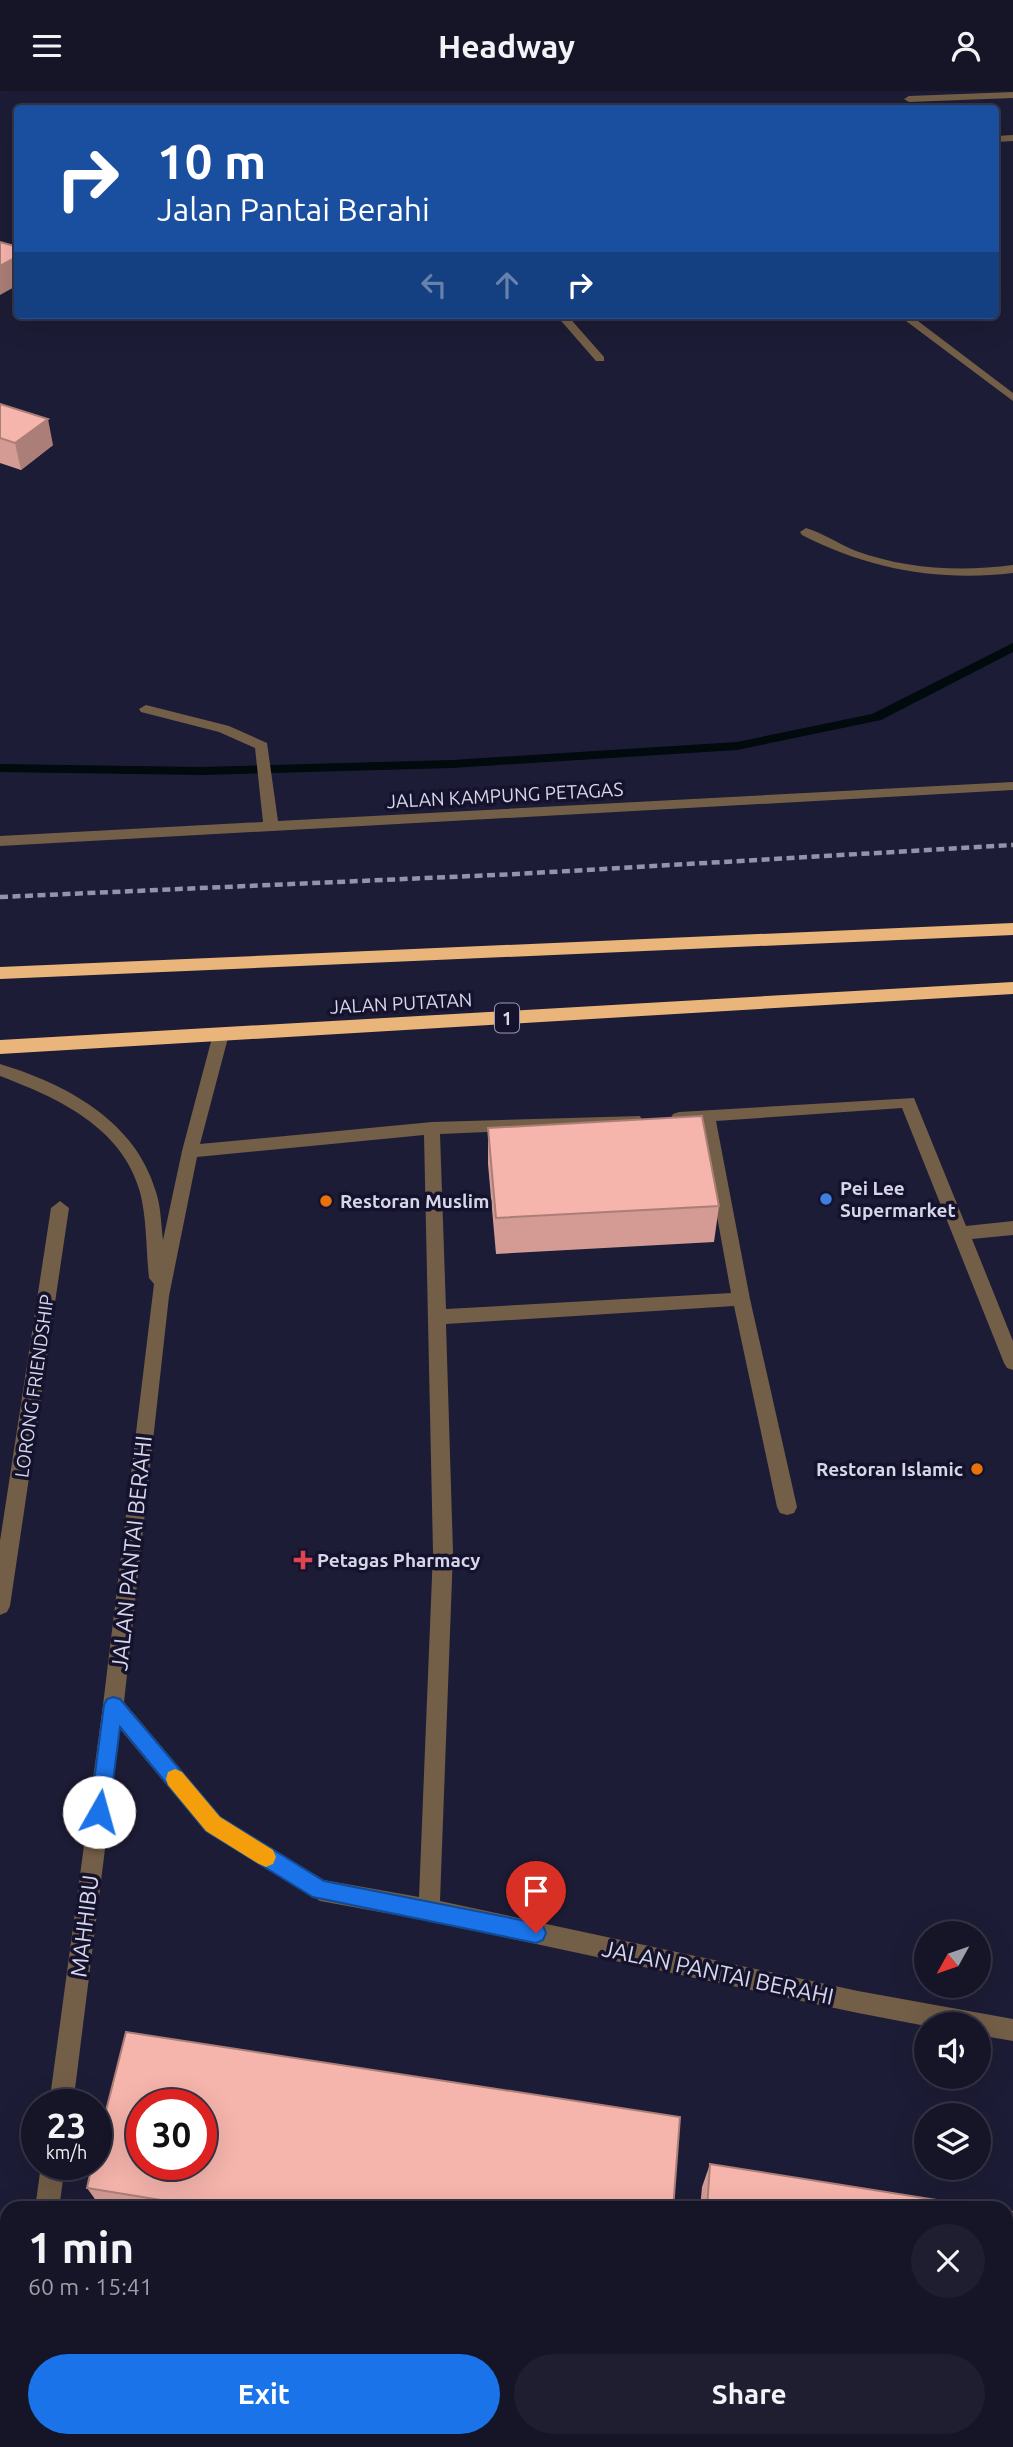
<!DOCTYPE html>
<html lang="en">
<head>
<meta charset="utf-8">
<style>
  body { margin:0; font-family:Ubuntu,sans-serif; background:#1f1e30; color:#f1f3f6; height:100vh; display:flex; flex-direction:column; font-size:26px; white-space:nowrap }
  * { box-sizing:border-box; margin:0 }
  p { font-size:23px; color:#9e9fa8 }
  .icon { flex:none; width:38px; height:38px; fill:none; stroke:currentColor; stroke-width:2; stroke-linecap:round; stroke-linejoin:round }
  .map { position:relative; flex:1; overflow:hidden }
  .side { position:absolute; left:0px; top:2110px; width:1013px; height:247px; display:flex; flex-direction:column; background:#161528; border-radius:21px 21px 0 0; box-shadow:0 7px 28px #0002,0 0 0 2px #353445 }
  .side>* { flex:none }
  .top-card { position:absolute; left:14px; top:14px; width:985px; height:214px; border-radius:7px; box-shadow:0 7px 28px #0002,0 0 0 2px #353445; background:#1a4fa0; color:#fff; overflow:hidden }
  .needle { width:46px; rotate:230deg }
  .buttons { position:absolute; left:914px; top:1830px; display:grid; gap:14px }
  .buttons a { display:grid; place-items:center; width:77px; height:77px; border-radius:50%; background:#161528; box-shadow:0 7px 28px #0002,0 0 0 2px #353445; font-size:35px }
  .speed { position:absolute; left:21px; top:1998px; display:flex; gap:14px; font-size:35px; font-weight:700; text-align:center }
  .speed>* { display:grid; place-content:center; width:91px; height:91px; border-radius:50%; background:#161528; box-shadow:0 7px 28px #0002,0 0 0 2px #353445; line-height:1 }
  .speed small { font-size:18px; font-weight:400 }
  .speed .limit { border:10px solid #d22; background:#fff; color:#111 }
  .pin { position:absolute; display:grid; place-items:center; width:60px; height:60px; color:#fff; margin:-72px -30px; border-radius:50% 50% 50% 0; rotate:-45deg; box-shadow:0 0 7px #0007 }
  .pin .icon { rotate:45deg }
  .me { position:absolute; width:77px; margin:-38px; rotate:7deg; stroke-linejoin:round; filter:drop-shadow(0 0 5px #0008) }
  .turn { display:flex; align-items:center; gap:24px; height:147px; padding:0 28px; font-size:32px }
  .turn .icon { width:91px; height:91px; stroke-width:2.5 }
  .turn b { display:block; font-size:49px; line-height:60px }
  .lanes { display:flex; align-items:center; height:66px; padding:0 28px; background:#0003; justify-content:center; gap:35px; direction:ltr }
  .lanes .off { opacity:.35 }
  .round { display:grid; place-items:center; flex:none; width:74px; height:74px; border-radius:37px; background:#1f1e30 }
  .headline { display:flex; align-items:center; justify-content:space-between; height:119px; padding:0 28px }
  h1 { font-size:42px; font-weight:700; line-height:52px }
  .primary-button { display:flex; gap:14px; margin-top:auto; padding:14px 28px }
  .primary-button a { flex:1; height:80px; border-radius:42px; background:#1a73e8; color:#fff; font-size:28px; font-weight:700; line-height:80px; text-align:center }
  .primary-button a+a { background:#1f1e30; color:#f1f3f6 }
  header { display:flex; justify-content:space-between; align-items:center; height:91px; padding:0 28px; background:#161528; font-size:32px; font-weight:700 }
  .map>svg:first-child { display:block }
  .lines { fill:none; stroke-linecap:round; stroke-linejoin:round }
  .stream { fill:#010a0c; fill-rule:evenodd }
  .minor { fill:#735e47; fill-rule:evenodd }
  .highway { fill:#eab57a; fill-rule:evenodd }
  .rail { stroke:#9394a9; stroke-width:4.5; stroke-dasharray:8 4.5; stroke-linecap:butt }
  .wall { fill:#d39b94 }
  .shaded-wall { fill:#ac7e78 }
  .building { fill:#f5b4ac; stroke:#ac7e78; stroke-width:2; fill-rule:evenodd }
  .route { fill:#1a73e8; stroke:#114b97; stroke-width:2 }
  .slow { fill:#f59e0b }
  .shop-dot { fill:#3f7fe0; stroke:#14122c; stroke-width:2.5 }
  .food-dot { fill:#e8710a; stroke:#14122c; stroke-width:2.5 }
  .health-dot { fill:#e0444e; stroke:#14122c; stroke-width:2.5 }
  .labels { text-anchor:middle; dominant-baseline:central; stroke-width:7; stroke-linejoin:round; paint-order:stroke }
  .shield { fill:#14122c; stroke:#9b9bb0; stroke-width:2 }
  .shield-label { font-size:18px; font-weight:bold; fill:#d5d6e8 }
  .street-label { font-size:19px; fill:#d5d6e8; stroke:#14122c }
  .poi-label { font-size:19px; font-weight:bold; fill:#d5d6e8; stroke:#14122c; text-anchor:start }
  .near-street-label { font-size:23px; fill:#d5d6e8; stroke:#14122c }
</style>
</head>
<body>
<header><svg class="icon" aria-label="menu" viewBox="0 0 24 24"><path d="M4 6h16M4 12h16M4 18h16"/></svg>Headway<svg class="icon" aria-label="person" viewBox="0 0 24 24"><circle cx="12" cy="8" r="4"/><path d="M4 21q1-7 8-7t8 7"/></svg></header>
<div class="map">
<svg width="1013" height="2356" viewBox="0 0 1013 2356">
  <rect width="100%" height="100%" fill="#1d1c36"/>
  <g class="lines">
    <path class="stream" d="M1013,552V561L881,629L737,659L452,677L202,684L0,681V673L202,676L452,669L737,651L872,623Z"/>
    <g class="minor">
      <path d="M1013,1V7L909,11L904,8L909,5Z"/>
      <path d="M1013,44V50L996,51V45Z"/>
      <path d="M556,224H567L604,266V270H596Z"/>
      <path d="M898,224H910L1013,302V310Z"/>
      <path d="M806,437C823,442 839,453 856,460C906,478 960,481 1013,474V482C939,491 868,478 802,444L800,441Z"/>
      <path d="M146,614L229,635L267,652L278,730L1013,691V699L0,755V745L263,731L255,657L219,641L141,621L139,618Z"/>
      <path d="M221,937L229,943L200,1053L432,1031L640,1025L642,1029L634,1035L440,1043L446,1218L731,1202L700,1032L673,1031L671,1027L673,1023L679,1021L914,1007L966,1135L1013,1130V1144L972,1148L1013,1250V1279L1007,1277L1004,1272L902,1017L716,1030L750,1208L797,1416L794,1422L787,1424L780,1422L777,1416L734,1215L446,1233L453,1461L440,1810L858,1900L1013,1928V1950L978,1944V1934L926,1935L858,1922L429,1830L320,1810L205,1740L120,1638L73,2014H49L103,1614L154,1193L149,1187C146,1159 147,1129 140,1101C122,1036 58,1007 0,985V973C66,993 136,1030 156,1101C161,1116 161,1133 163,1149L182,1060L213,943ZM424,1044L433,1461L419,1806L324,1789L221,1726L124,1611L169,1205L197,1066Z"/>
      <path d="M60,1110L69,1117L10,1515L7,1521L0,1524V1450L51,1117Z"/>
      <path d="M41,2074H65L59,2118H35Z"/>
      <path d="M7,2343V2350H30L29,2356H3Z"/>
    </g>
    <g class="highway">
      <path d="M1013,832V844L0,888V876Z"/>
      <path d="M1013,891V903L0,963V949Z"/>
    </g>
    <path class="rail" d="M0,806L517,783L1013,754"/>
  </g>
  <g class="wall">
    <path d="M0,313L53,354L21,379L0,372Z"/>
    <path d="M488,1037L719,1115L714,1151L496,1163L488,1073Z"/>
    <path d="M710,2073L993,2118H700L702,2096Z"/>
    <path d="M87,2097L673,2118H102Z"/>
    <path d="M1006,2120L1013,2121V2313L1006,2312Z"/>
    <path d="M108,2350H642L641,2356H141Z"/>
    <path d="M685,2350H1006L1013,2356H685Z"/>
  </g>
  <g class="shaded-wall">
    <path d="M18,165V194L0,204V175Z"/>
    <path d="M48,328L53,354L21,379L15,352Z"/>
  </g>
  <g class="building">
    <path d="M0,151L18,156V165L0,175Z"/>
    <path d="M0,313L48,328L15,352L0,347Z"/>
    <path d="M702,1025L719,1115L496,1127L488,1037Z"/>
    <path d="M126,1941L680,2026L673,2118H216L87,2097L92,2074H96V2059ZM142,2014H201V2074H142Z"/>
    <path d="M710,2073L993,2118H707Z"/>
    <path d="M1006,2120L1013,2121V2294L1006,2293Z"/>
    <path d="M1006,2320L1013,2321V2356H691L692,2350H1006Z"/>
    <path d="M169,2350H642L641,2356H202Z"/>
  </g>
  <path class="route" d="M113,1606L120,1608L220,1726L324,1790L536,1832L543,1835L546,1842L543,1849L536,1852L313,1806L206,1740L120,1636L109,1721L106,1728L99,1730L93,1728L90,1721L104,1614L107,1608Z"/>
  <path class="slow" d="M175,1678L182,1681L220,1726L273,1759L276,1766L273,1773L266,1776L259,1773L206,1740L168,1694L166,1688L168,1681Z"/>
  <circle class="shop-dot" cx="826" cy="1108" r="7"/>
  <g class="food-dot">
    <circle cx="326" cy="1110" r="7"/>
    <circle cx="977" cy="1378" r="7"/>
  </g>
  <path class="health-dot" d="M299.5 1458.5h7v7h7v7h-7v7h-7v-7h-7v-7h7z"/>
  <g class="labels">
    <rect class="shield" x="495" y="912.5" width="24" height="29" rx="5"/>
    <g class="shield-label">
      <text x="507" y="927">1</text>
    </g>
    <g class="street-label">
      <text transform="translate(505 704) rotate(-3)">JALAN KAMPUNG PETAGAS</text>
      <text transform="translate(401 912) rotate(-3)">JALAN PUTATAN</text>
      <text transform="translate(34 1295) rotate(-82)">LORONG FRIENDSHIP</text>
    </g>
    <g class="poi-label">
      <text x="840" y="1097">Pei Lee<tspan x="840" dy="22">Supermarket</tspan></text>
      <text x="340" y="1110">Restoran Muslim</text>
      <text x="963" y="1378" text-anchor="end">Restoran Islamic</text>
      <text x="317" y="1469">Petagas Pharmacy</text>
    </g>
    <g class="near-street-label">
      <text transform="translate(131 1462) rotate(-84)">JALAN PANTAI BERAHI</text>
      <text transform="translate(84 1835) rotate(-83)">MAHHIBU</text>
      <text transform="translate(718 1881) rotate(12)">JALAN PANTAI BERAHI</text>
    </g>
  </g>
</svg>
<div class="buttons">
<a><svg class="needle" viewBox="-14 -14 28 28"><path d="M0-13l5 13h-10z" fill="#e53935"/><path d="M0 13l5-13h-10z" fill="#9e9fa8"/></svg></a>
<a><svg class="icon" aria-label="sound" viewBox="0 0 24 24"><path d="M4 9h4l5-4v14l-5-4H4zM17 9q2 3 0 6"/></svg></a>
<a><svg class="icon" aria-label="layers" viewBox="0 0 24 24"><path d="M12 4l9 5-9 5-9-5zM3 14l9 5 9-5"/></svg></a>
</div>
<div class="speed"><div>23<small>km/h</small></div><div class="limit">30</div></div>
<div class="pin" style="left:536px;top:1842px;background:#d93025"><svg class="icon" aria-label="arrive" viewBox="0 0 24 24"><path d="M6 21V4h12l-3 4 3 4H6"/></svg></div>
<svg class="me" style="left:99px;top:1721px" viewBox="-20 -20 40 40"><circle r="19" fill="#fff"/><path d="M0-13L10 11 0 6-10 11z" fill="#1a73e8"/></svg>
<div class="top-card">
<div class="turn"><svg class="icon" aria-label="right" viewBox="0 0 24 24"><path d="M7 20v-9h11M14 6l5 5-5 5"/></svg><div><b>10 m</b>Jalan Pantai Berahi</div></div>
<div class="lanes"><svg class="icon off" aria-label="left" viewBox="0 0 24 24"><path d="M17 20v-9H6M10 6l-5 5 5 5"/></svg><svg class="icon off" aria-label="ahead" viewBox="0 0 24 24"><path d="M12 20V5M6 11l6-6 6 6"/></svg><svg class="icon" aria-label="right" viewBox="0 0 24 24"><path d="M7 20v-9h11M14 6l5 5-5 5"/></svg></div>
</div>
<section class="side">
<div class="headline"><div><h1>1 min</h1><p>60 m · 15:41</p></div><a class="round"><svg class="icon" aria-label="close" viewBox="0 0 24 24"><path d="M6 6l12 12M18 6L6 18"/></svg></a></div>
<div class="primary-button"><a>Exit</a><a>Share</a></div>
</section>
</div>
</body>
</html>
